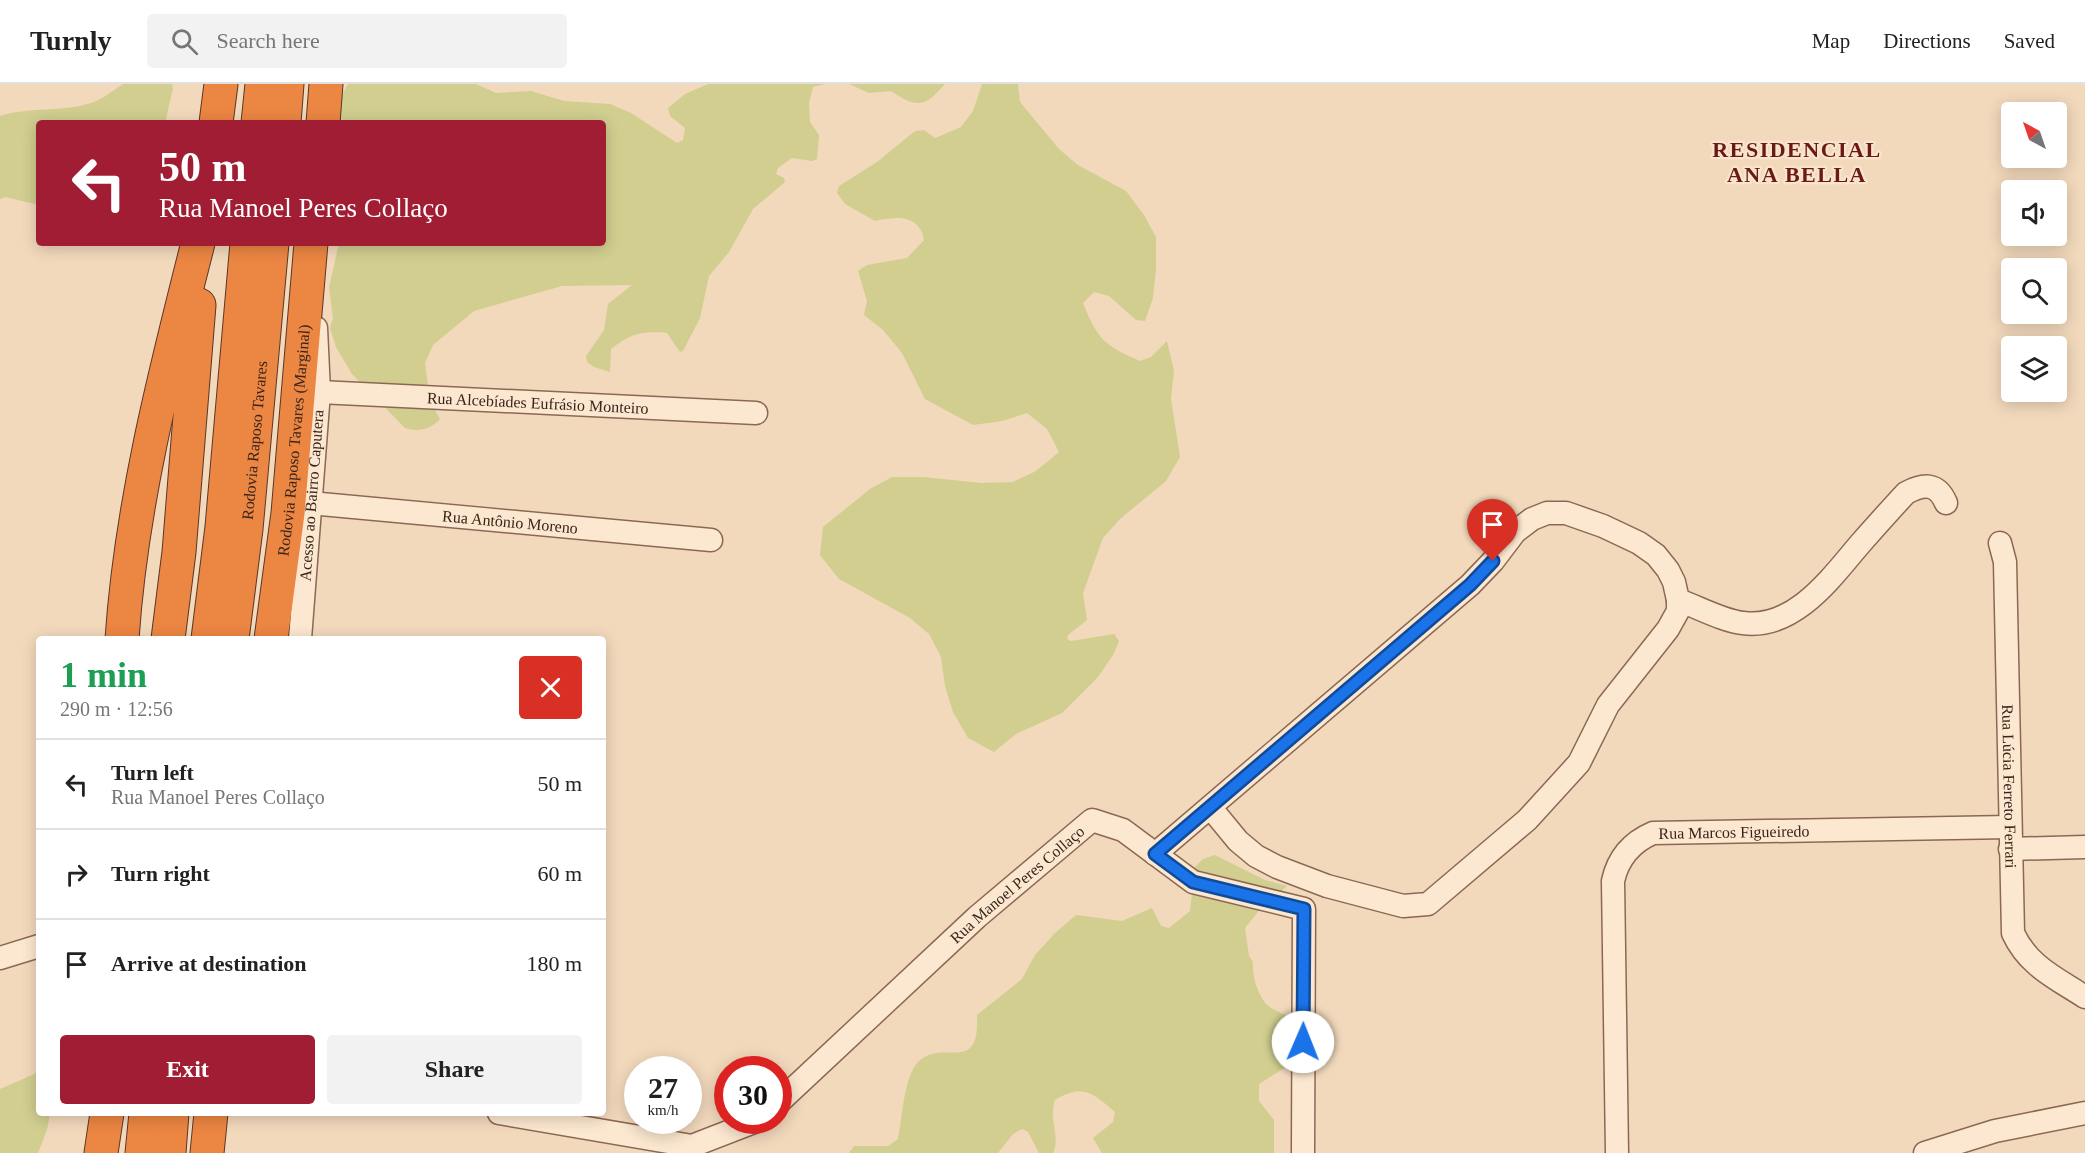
<!DOCTYPE html>
<html lang="en">
<head>
<meta charset="utf-8">
<style>
  body { margin:0; font-family:Georgia,serif; background:#f2f2f2; color:#222; height:100vh; display:flex; flex-direction:column; font-size:22px; white-space:nowrap }
  * { box-sizing:border-box; margin:0 }
  p { font-size:20px; color:#767676 }
  .icon { flex:none; width:33px; height:33px; fill:none; stroke:currentColor; stroke-width:2; stroke-linecap:round; stroke-linejoin:round }
  .map { position:relative; flex:1; overflow:hidden }
  .side { position:absolute; left:36px; top:552px; width:570px; height:480px; display:flex; flex-direction:column; background:#fff; border-radius:6px; box-shadow:0 3px 15px #0003 }
  .side>* { flex:none }
  .top-card { position:absolute; left:36px; top:36px; width:570px; height:126px; border-radius:6px; box-shadow:0 3px 15px #0003; background:#a11d34; color:#fff; overflow:hidden }
  .needle { width:39px; rotate:320deg }
  .fabs { position:absolute; left:2001px; top:18px; display:grid; gap:12px }
  .fabs a { display:grid; place-items:center; width:66px; height:66px; border-radius:6px; background:#fff; box-shadow:0 3px 15px #0003; font-size:30px }
  .speed { position:absolute; left:624px; top:972px; display:flex; gap:12px; font-size:30px; font-weight:700; text-align:center }
  .speed>* { display:grid; place-content:center; width:78px; height:78px; border-radius:50%; background:#fff; box-shadow:0 3px 15px #0003; line-height:1 }
  .speed small { font-size:15px; font-weight:400 }
  .speed .limit { border:9px solid #d22; background:#fff; color:#111 }
  .pin { position:absolute; display:grid; place-items:center; width:51px; height:51px; color:#fff; margin:-62px -26px; border-radius:50% 50% 50% 0; rotate:-45deg; box-shadow:0 0 6px #0007 }
  .pin .icon { rotate:45deg }
  .me { position:absolute; width:66px; margin:-33px; rotate:1deg; stroke-linejoin:round; filter:drop-shadow(0 0 4px #0008) }
  .turn { display:flex; align-items:center; gap:21px; height:126px; padding:0 24px; font-size:27px }
  .turn .icon { width:78px; height:78px; stroke-width:2.5 }
  .turn b { display:block; font-size:42px; line-height:51px }
  .round { display:grid; place-items:center; flex:none; width:63px; height:63px; border-radius:6px; background:#f2f2f2 }
  .summary { display:flex; align-items:center; justify-content:space-between; height:102px; padding:0 24px }
  h1 { font-size:36px; font-weight:700; line-height:45px; color:#1e9e55 }
  .button { display:flex; gap:12px; margin-top:auto; padding:12px 24px }
  .button a { flex:1; height:69px; border-radius:6px; background:#a11d34; color:#fff; font-size:24px; font-weight:700; line-height:69px; text-align:center }
  .button a+a { background:#f2f2f2; color:#222 }
  ul { padding:0; list-style:none }
  li { display:flex; align-items:center; gap:18px; height:90px; padding:0 24px; border-top:2px solid #e0e0e0 }
  li div { flex:1 }
  li b { display:block; font-size:22px }
  li em { font-style:normal }
  header { display:flex; align-items:center; gap:36px; box-sizing:border-box; height:84px; padding:0 30px; background:#fff; border-bottom:2px solid #e0e0e0 }
  header strong { font-size:28px }
  nav { display:flex; gap:33px; margin-inline-start:auto; font-size:21px }
  .search { width:420px; height:54px; background:#f2f2f2; display:flex; align-items:center; gap:15px; box-sizing:border-box; padding:0 21px; border-radius:6px; color:#767676; font-size:22px }
  .map>svg:first-child { display:block }
  .green { fill:#d1ce90 }
  .lines { fill:none; stroke-linecap:round; stroke-linejoin:round }
  .minor-casing { stroke:#8c6854; stroke-width:25 }
  .highway-casing { stroke:#593729; stroke-width:35 }
  .minor { stroke:#fce8d0; stroke-width:22 }
  .highway { stroke:#ec8643; stroke-width:33 }
  .route-casing { stroke:#114b97; stroke-width:15 }
  .route { stroke:#1a73e8; stroke-width:10 }
  .labels { text-anchor:middle; dominant-baseline:central; stroke-width:4.5; stroke-linejoin:round; paint-order:stroke }
  .street-label { font-size:16px; fill:#3a241a; stroke:#f9e5cd }
  .district-label { font-size:22px; font-weight:bold; letter-spacing:1.5px; fill:#6b1915; stroke:#f9e5cd }
</style>
</head>
<body>
<header>
<strong>Turnly</strong>
<div class="search"><svg class="icon" aria-label="search" viewBox="0 0 24 24"><circle cx="10" cy="10" r="6"/><path d="M15 15l6 6"/></svg>Search here</div>
<nav><a>Map</a><a>Directions</a><a>Saved</a></nav>
</header>
<div class="map">
<svg width="2085" height="1069" viewBox="0 0 2085 1069">
  <rect width="100%" height="100%" fill="#f2d9bc"/>
  <g class="green">
    <path d="M123,0H172L173,4L165,39H39V121L5,113L0,115V32C30,22 64,29 94,18C104,14 114,6 123,0Z"/>
    <path d="M348,0H476L496,9L531,7L564,17L610,20L631,29L677,59L683,56L685,44L670,32L668,24L685,10L708,0H825L813,3L809,19L810,38L819,51L817,75L812,77L792,74L778,84L776,90L784,94L785,98L753,125L729,168L709,192L700,234L683,267L680,268L667,249C641,247 632,249 611,265L610,288L594,283L587,278L586,272L604,246L608,220L632,201L562,202L474,227L433,261L425,279L430,317L440,335C430,346 418,348 405,344L352,290L336,263L330,244L333,234L329,204L339,159H603V39H332L338,18Z"/>
    <path d="M849,0H945C925,23 917,25 891,7L869,9Z"/>
    <path d="M982,0H1018L1020,18L1059,65L1078,81L1126,107L1144,131L1156,153V185L1153,214L1145,237L1136,236L1109,212L1094,208L1083,219C1098,256 1104,261 1140,277L1151,273L1167,257L1174,287L1171,315L1180,373L1166,397L1120,435L1103,454L1083,509L1087,536L1068,551L1067,555L1071,557L1114,550L1119,557L1113,571L1098,593L1062,629L1016,650L994,668L968,654L953,628L945,602L941,573L929,550L910,534L839,495L820,471L823,443L870,405L892,393H924L981,399L1013,398L1036,387L1059,368L1047,345L1027,329L1002,337L973,341L925,315L902,269L883,246L864,231L867,217L858,187L867,181L907,174L924,156C920,130 895,132 875,137L845,120L837,109L839,102L877,78L915,47L924,46L935,54L961,43L973,27Z"/>
    <path d="M1215,771L1265,796L1287,802L1261,824L1245,844L1249,872L1253,878C1252,891 1257,909 1266,920C1271,925 1281,929 1288,932L1295,955L1289,981L1259,1000V1017L1274,1036V1069H1102L1093,1054L1113,1038L1115,1028C1092,1009 1084,999 1055,1016C1048,1036 1061,1053 1053,1069H1039L1028,1048L1022,1045L1013,1050L998,1069H849L854,1062H888L898,1055C902,1036 904,992 918,978C943,953 980,993 977,931L1022,895L1035,871L1055,849L1076,831L1122,837L1152,824L1161,842L1169,844L1190,827L1195,783L1203,775Z"/>
    <path d="M39,988V1029H50L47,1046L38,1069H0V1005Z"/>
  </g>
  <g class="lines">
    <g class="minor-casing">
      <g id="minor">
        <path id="s1" d="M319,308L756,329"/>
        <path id="s2" d="M310,419L711,456"/>
        <path id="s3" d="M2000,459L2005,478L2013,849C2028,882 2056,894 2085,913"/>
        <path d="M1678,516C1698,523 1723,537 1743,539C1794,546 1831,494 1860,460C1875,443 1890,426 1906,409C1923,400 1937,398 1946,419"/>
        <path id="s4" d="M300,555L319,308L316,244"/>
        <path d="M2010,765L2085,763"/>
        <path d="M1155,770L1470,501L1493,477L1515,448L1532,435L1547,429H1566L1603,442L1639,459L1656,471L1668,486L1674,498L1678,516V527L1668,545L1608,621L1579,679L1527,736L1428,820L1403,822L1327,802L1277,783L1256,772L1238,757L1210,723"/>
        <path d="M0,874L39,862"/>
        <path id="s5" d="M778,1019L977,833L1092,736L1123,746L1193,798L1304,825L1303,1069"/>
        <path d="M499,1029L692,1062L759,1036"/>
        <path id="s6" d="M1617,1069L1613,797C1618,774 1632,758 1653,749L2010,743"/>
        <path d="M1925,1069L1995,1047L2085,1029"/>
      </g>
    </g>
    <g class="highway-casing">
      <g id="highway">
        <path d="M216,39L221,0"/>
        <path d="M258,39L262,0"/>
        <path d="M284,39L287,0"/>
        <path d="M323,39L326,0"/>
        <path d="M122,555C131,421 165,289 198,159"/>
        <path d="M168,555L179,468L199,221"/>
        <path d="M208,555L222,443L247,159"/>
        <path id="s7" d="M232,555L246,445L272,159"/>
        <path id="s8" d="M271,555L288,429L311,159"/>
        <path d="M101,1069L107,1029"/>
        <path d="M142,1069L146,1029"/>
        <path d="M169,1069L172,1029"/>
        <path d="M207,1069L211,1029"/>
      </g>
    </g>
    <use href="#minor" class="minor"/>
    <use href="#highway" class="highway"/>
  </g>
  <g class="lines">
    <g class="route-casing">
      <path id="route" d="M1303,958L1304,825L1193,798L1155,770L1470,501L1493,477"/>
    </g>
    <use href="#route" class="route"/>
  </g>
  <g class="labels">
    <g class="street-label">
      <text stroke="none"><textPath href="#s1" startOffset="219">Rua Alcebíades Eufrásio Monteiro</textPath></text>
      <text stroke="none"><textPath href="#s7" startOffset="200">Rodovia Raposo Tavares</textPath></text>
      <text stroke="none"><textPath href="#s8" startOffset="200">Rodovia Raposo Tavares (Marginal)</textPath></text>
      <text stroke="none"><textPath href="#s4" startOffset="144">Acesso ao Bairro Caputera</textPath></text>
      <text stroke="none"><textPath href="#s2" startOffset="201">Rua Antônio Moreno</textPath></text>
      <text stroke="none"><textPath href="#s3" startOffset="244">Rua Lúcia Ferreto Ferrari</textPath></text>
      <text stroke="none"><textPath href="#s6" startOffset="418">Rua Marcos Figueiredo</textPath></text>
      <text stroke="none"><textPath href="#s5" startOffset="324">Rua Manoel Peres Collaço</textPath></text>
    </g>
    <g class="district-label">
      <text x="1797" y="65">RESIDENCIAL<tspan x="1797" dy="25">ANA BELLA</tspan></text>
    </g>
  </g>
</svg>
<div class="fabs">
<a><svg class="needle" viewBox="-14 -14 28 28"><path d="M0-13l5 13h-10z" fill="#e53935"/><path d="M0 13l5-13h-10z" fill="#767676"/></svg></a>
<a><svg class="icon" aria-label="sound" viewBox="0 0 24 24"><path d="M4 9h4l5-4v14l-5-4H4zM17 9q2 3 0 6"/></svg></a>
<a><svg class="icon" aria-label="search" viewBox="0 0 24 24"><circle cx="10" cy="10" r="6"/><path d="M15 15l6 6"/></svg></a>
<a><svg class="icon" aria-label="layers" viewBox="0 0 24 24"><path d="M12 4l9 5-9 5-9-5zM3 14l9 5 9-5"/></svg></a>
</div>
<div class="speed"><div>27<small>km/h</small></div><div class="limit">30</div></div>
<div class="pin" style="left:1493px;top:477px;background:#d93025"><svg class="icon" aria-label="arrive" viewBox="0 0 24 24"><path d="M6 21V4h12l-3 4 3 4H6"/></svg></div>
<svg class="me" style="left:1303px;top:958px" viewBox="-20 -20 40 40"><circle r="19" fill="#fff"/><path d="M0-13L10 11 0 6-10 11z" fill="#1a73e8"/></svg>
<div class="top-card">
<div class="turn"><svg class="icon" aria-label="left" viewBox="0 0 24 24"><path d="M17 20v-9H6M10 6l-5 5 5 5"/></svg><div><b>50 m</b>Rua Manoel Peres Collaço</div></div>
</div>
<section class="side">
<div class="summary"><div><h1>1 min</h1><p>290 m · 12:56</p></div><a class="round" style="background:#d93025;color:#fff"><svg class="icon" aria-label="close" viewBox="0 0 24 24"><path d="M6 6l12 12M18 6L6 18"/></svg></a></div>
<ul>
<li><svg class="icon" aria-label="left" viewBox="0 0 24 24"><path d="M17 20v-9H6M10 6l-5 5 5 5"/></svg><div><b>Turn left</b><p>Rua Manoel Peres Collaço</p></div><em>50 m</em></li>
<li><svg class="icon" aria-label="right" viewBox="0 0 24 24"><path d="M7 20v-9h11M14 6l5 5-5 5"/></svg><div><b>Turn right</b></div><em>60 m</em></li>
<li><svg class="icon" aria-label="arrive" viewBox="0 0 24 24"><path d="M6 21V4h12l-3 4 3 4H6"/></svg><div><b>Arrive at destination</b></div><em>180 m</em></li>
</ul>
<div class="button"><a>Exit</a><a>Share</a></div>
</section>
</div>
</body>
</html>
